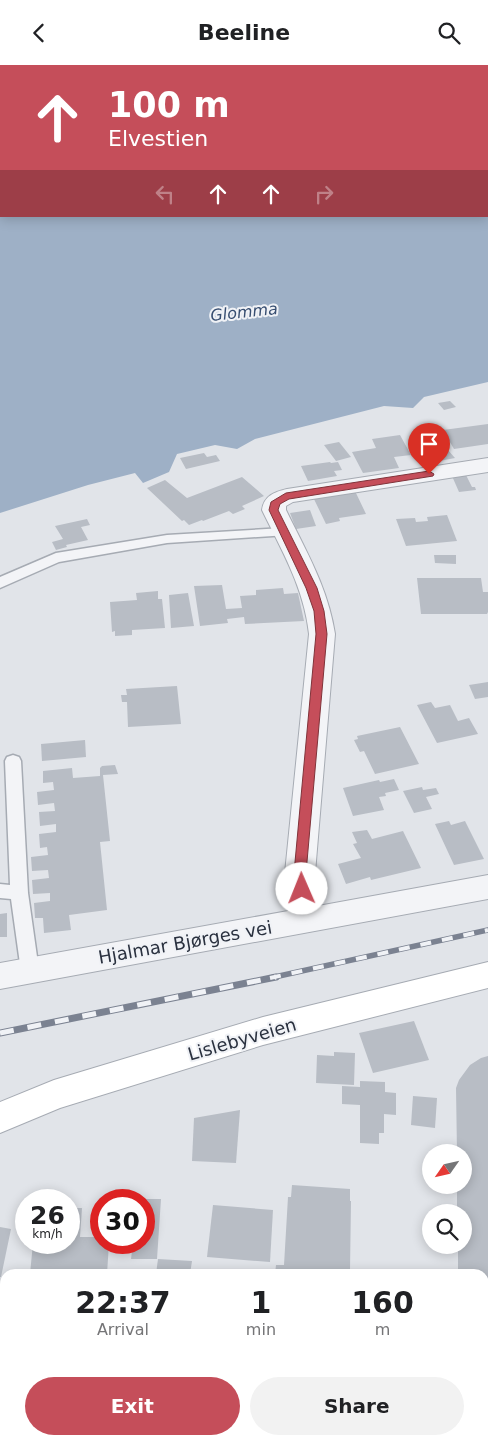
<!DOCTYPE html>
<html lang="en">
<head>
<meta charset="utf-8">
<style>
  body { margin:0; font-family:"DejaVu Sans",sans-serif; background:#f2f2f2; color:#202124; height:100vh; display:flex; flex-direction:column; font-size:19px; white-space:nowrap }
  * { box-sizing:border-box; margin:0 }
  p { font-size:16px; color:#757577 }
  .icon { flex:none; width:28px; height:28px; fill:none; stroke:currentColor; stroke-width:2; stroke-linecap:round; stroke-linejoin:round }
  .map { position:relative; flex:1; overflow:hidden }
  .details { position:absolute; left:0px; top:1204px; width:489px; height:176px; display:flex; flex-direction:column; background:#fff; border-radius:15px 15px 0 0; box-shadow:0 2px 12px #0003 }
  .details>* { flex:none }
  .guide { position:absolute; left:0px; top:0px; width:489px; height:152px; box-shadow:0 2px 12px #0003; background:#c54e5a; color:#fff; overflow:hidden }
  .needle { width:32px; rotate:236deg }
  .fabs { position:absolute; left:422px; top:1079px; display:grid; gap:10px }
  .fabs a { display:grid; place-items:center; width:50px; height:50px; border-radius:50%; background:#fff; box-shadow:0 2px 12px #0003; font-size:25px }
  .speed { position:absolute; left:15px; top:1124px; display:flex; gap:10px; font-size:25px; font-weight:700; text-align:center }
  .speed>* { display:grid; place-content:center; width:65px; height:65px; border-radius:50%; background:#fff; box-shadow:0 2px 12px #0003; line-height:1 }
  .speed small { font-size:12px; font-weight:400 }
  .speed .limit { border:8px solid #d22; background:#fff; color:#111 }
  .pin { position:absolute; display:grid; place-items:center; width:42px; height:42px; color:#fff; margin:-51px -21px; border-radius:50% 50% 50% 0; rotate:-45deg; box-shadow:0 0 5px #0007 }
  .pin .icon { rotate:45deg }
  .me { position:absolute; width:55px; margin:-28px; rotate:359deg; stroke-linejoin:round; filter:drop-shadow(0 0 4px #0008) }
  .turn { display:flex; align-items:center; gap:18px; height:105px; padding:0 25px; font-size:22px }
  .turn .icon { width:65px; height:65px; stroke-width:2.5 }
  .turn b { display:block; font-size:35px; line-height:42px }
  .lanes { display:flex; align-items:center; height:48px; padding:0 25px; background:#0003; justify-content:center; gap:25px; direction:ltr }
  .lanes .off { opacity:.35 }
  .eta { display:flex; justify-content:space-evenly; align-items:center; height:85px; text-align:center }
  .eta b { font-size:30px; font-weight:600; line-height:35px }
  .action { display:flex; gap:10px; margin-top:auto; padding:10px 25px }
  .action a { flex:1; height:58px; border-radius:30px; background:#c54e5a; color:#fff; font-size:20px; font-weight:600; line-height:58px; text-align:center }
  .action a+a { background:#f2f2f2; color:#202124 }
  header { display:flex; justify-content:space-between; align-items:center; height:65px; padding:0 25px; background:#fff; font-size:22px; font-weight:600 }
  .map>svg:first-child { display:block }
  .water { fill:#9eb0c6 }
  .building { fill:#b8bdc5 }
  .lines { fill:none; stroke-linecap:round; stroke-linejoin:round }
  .lane-casing { stroke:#a6abb3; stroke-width:3 }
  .street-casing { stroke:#a6abb3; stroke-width:2 }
  .secondary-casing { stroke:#a6abb3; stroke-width:2 }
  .lane { fill:#f3f4f7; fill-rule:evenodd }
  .street { fill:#f3f4f7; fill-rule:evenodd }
  .secondary { fill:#fff; fill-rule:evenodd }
  .rail-far1-casing { stroke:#7b8291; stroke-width:5.5 }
  .rail-casing { stroke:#7b8291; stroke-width:7 }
  .rail-far1 { stroke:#f0f2f6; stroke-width:4; stroke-dasharray:11; stroke-linecap:butt }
  .rail { stroke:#f0f2f6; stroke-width:5; stroke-dasharray:14; stroke-linecap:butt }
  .route { fill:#c54e5a; stroke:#80333a }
  .labels { text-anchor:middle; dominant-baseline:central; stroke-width:4; stroke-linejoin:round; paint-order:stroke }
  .far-water-label { font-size:16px; font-style:italic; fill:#374e71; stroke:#f0f2f6 }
  .street-label { font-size:18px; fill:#2a313f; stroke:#f0f2f6 }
</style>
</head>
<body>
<header><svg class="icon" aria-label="back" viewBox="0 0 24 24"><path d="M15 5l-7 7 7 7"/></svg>Beeline<svg class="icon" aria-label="search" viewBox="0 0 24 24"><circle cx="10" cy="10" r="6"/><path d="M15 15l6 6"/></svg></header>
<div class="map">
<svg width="488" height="1379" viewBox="0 0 488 1379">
  <rect width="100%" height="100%" fill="#e1e4e9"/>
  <path class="water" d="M488,95V317L424,332L413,343L384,341L255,374L237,384L215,380L177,389L169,407L143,418L135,408L88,420L0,448V142L1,151H488Z"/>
  <g class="building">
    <path d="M450,336L456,342L444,345L438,338Z"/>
    <path d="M488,359V379L454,384L443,365Z"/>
    <path d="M400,370L411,390L394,392L399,403L363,408L352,387L376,383L372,374Z"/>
    <path d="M440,376L455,393L434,397L423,385L433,382L430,379Z"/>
    <path d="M339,377L351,392L336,396L324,380Z"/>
    <path d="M204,388L207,392L216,390L220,396L186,404L180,393Z"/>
    <path d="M330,397L331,398L338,397L342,405L334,406L337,411L308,416L301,401Z"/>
    <path d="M466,410L472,422H475L476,425L459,427L452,411Z"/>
    <path d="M242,412L264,431L242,441L245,444L233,449L229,446L203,456L202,455L189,460L184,455L182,456L147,423L165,415L187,433Z"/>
    <path d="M355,426L366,449L339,453L340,456L326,459L313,432Z"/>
    <path d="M310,445L316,461L296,464L290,448Z"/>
    <path d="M447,450L457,476L406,481L396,454L415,453L416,457L428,456L427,452Z"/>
    <path d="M87,454L90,460L81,462L88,475L66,480L67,482L56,485L52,477L63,474L55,461Z"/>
    <path d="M434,490H456V499L435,498Z"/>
    <path d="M417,513H481L483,527H488V547L487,549H421Z"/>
    <path d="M222,520L226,544L242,543L240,531L256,530V525L283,523L284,529L298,528L304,556L245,559L244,552L227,554L228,558L200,561L194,521Z"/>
    <path d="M158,526V534H162L165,563L132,565V570L115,571V566L112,567L110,537L137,535L136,528Z"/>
    <path d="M188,528L194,561L171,563L169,530Z"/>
    <path d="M488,617V632L475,634L469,620Z"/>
    <path d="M177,621L181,659L128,662L127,637H122L121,630H127L126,624Z"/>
    <path d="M431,637L435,643L450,640L458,656L469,653L478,669L437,678L417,640Z"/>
    <path d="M400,662L419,699L375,709L364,686L360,687L354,675L358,674L357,671Z"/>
    <path d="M85,675L86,692L42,696L41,679Z"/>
    <path d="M115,700L118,709L103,710L110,776L100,777L107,845L69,850L71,865L44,868L43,853H35L34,838L50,836V828L33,829L32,815L49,813L48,805L32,806L31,792L48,790L47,782L40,783L39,769L56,767V759L40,761L39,747L55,746L54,738L38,740L37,727L54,725L53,717L43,718V706L72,703L73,713L100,711V703L102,701Z"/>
    <path d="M394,714L399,725L385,728L386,731L379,732L384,745L353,751L343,723L379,715L380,717Z"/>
    <path d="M422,722L423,725L436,723L439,729L426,732L432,744L414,748L403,726Z"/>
    <path d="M449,756L451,760L465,756L484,794L454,800L435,759Z"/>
    <path d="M367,765L372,774L403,766L421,803L371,815L370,812L346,819L338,799L361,793L353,779L357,778L352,767Z"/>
    <path d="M7,848V872H0V849Z"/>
    <path d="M414,956L429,995L373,1008L359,968Z"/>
    <path d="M334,987L355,988L354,1020L316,1018L317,990L334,991Z"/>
    <path d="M488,991V1215L484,1214V1209H458V1180H464V1148H457V1120H464V1088H457L456,1023L459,1015L470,1000L481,993Z"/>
    <path d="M360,1016L385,1017V1027L396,1028V1050L384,1049V1068H379V1079L360,1078V1040L342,1039V1021L360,1022Z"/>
    <path d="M413,1031L437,1033L435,1063L411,1060Z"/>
    <path d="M240,1045L236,1098L192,1096L194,1053Z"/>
    <path d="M292,1120L350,1124V1136H351L350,1205H345V1209H275L276,1200H284L288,1132H291Z"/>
    <path d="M144,1134H161L157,1194H131L133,1178H144Z"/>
    <path d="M213,1140L273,1145L270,1197L207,1192Z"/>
    <path d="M69,1143H82L80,1172H101V1178H109L107,1209H30L33,1178H69Z"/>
    <path d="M0,1162L11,1164L1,1212H0Z"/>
    <path d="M158,1194L192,1196L190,1209H156Z"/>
    <rect x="484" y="1314" width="4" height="51"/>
    <path d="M41,1375H95V1379H29Z"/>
    <path d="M430,1375H464L465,1379H430Z"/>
  </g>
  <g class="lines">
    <g class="lane-casing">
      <g id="lane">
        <rect x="0" y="82" width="1" height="6"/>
        <path d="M283,463L288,464L290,467L288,470L167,478L59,497L0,523V512L56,488L167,470Z"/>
        <path d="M13,690L19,692L21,696L28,828L39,906L36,911L30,914L24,911L21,906L11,834L0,833V819L10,820L5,696L7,692Z"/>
      </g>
    </g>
    <g class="street-casing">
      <g id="street">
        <path d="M6,0H70L5,1Z"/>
        <path d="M488,393V407L293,437L286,441V445C306,486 328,523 335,569L315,808L318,841L488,810V834L0,924V898L288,846L285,808L309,569C304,523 282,486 262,445C264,431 274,427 287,424Z"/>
        <rect x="0" y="1230" width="5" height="36"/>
        <rect x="484" y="1231" width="4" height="36"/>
      </g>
    </g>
    <g class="secondary-casing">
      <path id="secondary" d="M488,897V923L263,980L60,1043L0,1068V1037L54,1015L263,952Z"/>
    </g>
    <use href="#lane" class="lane"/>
    <use href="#street" class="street"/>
    <use href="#secondary" class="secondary"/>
    <g class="rail-far1-casing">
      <path id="rail-far1" d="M270,913L488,865"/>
    </g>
    <g class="rail-casing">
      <path id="rail" d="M0,968L276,912"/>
    </g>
    <use href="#rail-far1" class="rail-far1"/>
    <use href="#rail" class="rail"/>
  </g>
  <path class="route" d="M429,406L434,409L433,411L289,434L280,439L278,445L317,523L324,546L327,569L306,808L308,824L306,827H297L294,808L316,569L314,546L306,523L269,445L271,437L286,428Z"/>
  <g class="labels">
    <g class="far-water-label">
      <text transform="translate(244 247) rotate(-6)">Glomma</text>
    </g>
    <g class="street-label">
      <text transform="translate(185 877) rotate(-10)">Hjalmar Bjørges vei</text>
      <text transform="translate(242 974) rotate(-16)">Lislebyveien</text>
    </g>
  </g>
</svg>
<div class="fabs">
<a><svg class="needle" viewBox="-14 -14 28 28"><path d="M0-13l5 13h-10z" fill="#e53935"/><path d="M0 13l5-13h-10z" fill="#757577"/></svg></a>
<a><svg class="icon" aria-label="search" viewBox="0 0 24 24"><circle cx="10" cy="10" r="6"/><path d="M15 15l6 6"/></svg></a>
</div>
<div class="speed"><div>26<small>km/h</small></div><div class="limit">30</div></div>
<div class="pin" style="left:429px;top:409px;background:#d93025"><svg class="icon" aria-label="arrive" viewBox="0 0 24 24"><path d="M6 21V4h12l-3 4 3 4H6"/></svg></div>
<svg class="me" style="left:302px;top:824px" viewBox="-20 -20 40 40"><circle r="19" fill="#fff"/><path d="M0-13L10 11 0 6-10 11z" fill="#c54e5a"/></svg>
<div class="guide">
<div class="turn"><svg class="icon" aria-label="ahead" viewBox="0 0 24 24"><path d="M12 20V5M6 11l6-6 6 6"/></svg><div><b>100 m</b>Elvestien</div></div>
<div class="lanes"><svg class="icon off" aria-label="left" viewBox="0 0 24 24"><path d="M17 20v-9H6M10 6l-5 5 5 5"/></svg><svg class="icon" aria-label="ahead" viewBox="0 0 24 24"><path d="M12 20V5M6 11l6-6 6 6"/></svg><svg class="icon" aria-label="ahead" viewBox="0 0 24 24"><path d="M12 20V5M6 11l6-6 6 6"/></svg><svg class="icon off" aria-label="right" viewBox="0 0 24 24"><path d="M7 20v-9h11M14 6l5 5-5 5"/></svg></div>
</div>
<section class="details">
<div class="eta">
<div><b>22:37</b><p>Arrival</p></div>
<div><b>1</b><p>min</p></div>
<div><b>160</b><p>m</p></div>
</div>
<div class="action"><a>Exit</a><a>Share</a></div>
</section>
</div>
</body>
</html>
